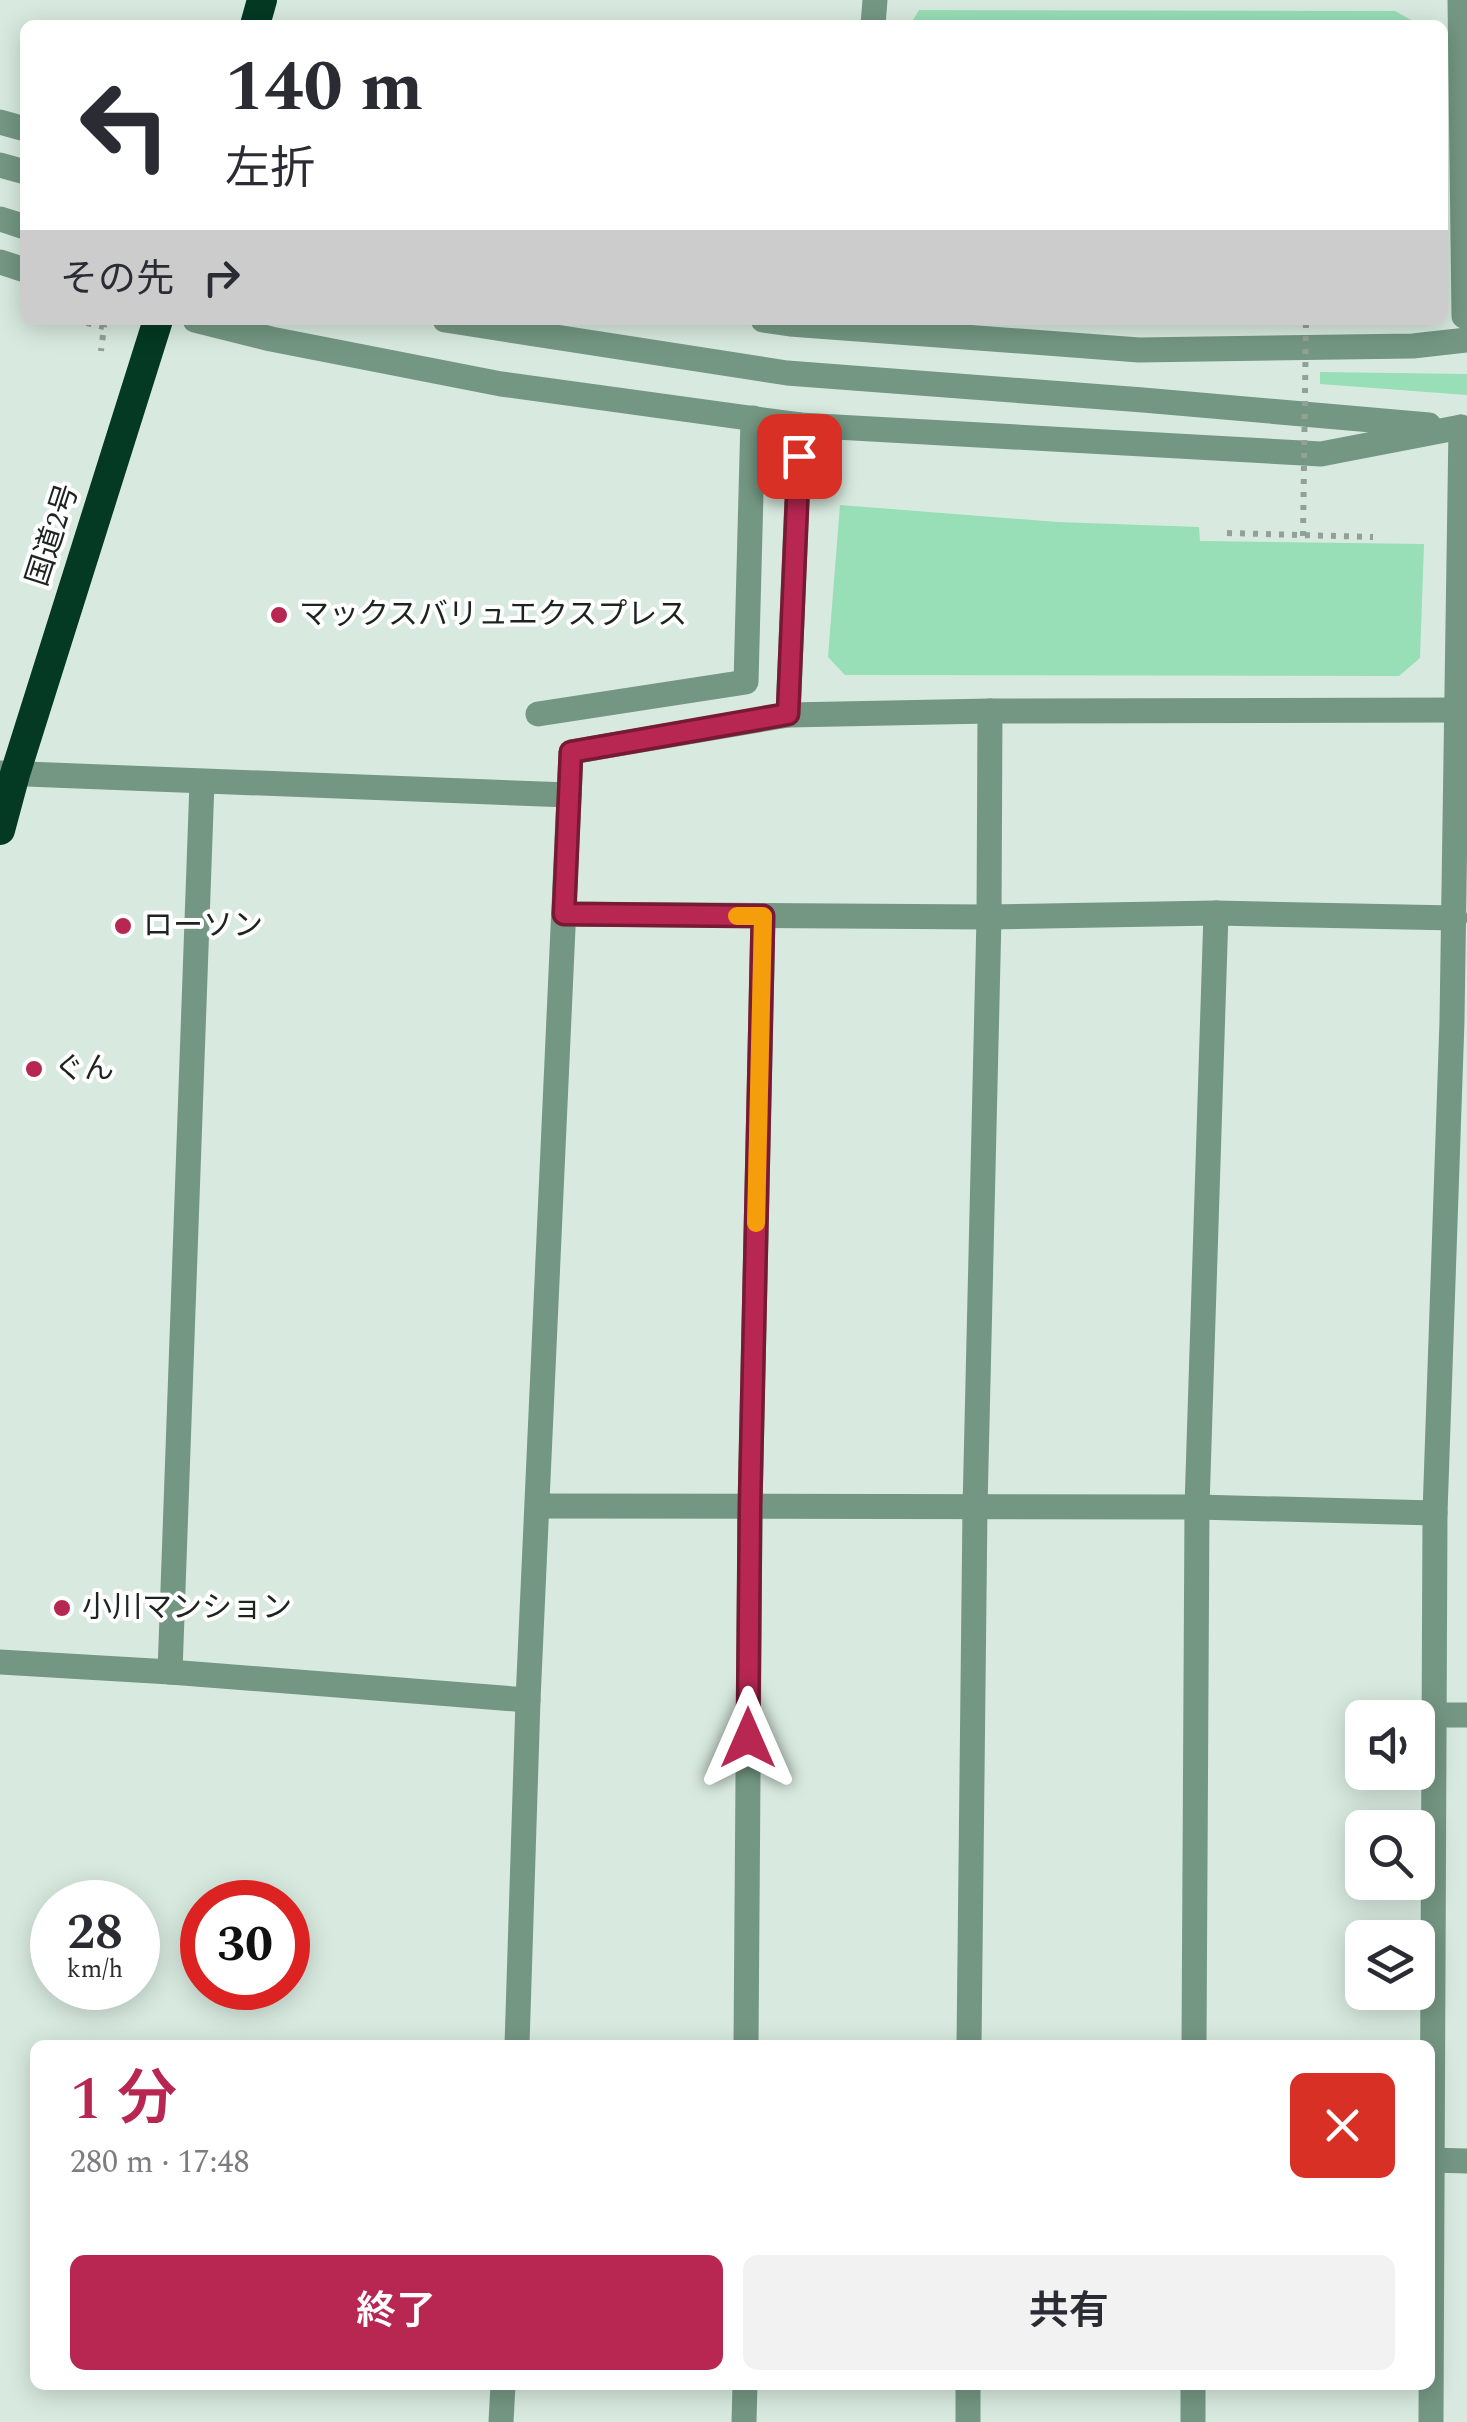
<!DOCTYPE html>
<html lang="ja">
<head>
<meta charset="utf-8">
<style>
  body { margin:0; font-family:Spectral,"Noto Sans JP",serif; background:#f2f2f3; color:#2b2b33; height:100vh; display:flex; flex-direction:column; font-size:38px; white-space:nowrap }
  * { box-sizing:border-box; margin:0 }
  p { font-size:32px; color:#7c7c81 }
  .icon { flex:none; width:55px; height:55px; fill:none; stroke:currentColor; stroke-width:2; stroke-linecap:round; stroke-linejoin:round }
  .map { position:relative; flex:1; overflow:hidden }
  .details { position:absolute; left:30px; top:2040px; width:1405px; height:350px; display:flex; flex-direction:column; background:#fff; border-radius:15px; box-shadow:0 5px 25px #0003 }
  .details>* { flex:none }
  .hud { position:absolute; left:20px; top:20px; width:1428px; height:305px; border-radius:15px; box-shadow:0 5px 25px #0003; background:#fff; color:#2b2b33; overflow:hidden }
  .fabs { position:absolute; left:1345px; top:1700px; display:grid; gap:20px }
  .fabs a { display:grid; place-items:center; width:90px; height:90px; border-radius:15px; background:#fff; box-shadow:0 5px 25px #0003; font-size:50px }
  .speed { position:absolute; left:30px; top:1880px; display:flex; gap:20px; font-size:50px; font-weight:700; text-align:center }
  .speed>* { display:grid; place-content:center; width:130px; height:130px; border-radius:50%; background:#fff; box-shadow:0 5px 25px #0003; line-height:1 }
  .speed small { font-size:25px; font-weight:400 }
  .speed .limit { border:15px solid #d22; background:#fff; color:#111 }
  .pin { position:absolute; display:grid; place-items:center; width:85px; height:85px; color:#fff; margin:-42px; border-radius:20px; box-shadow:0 5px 15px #0006 }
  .me { position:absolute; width:110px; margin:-55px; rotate:0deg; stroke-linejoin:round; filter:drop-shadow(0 0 8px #0008) }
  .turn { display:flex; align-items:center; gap:35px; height:210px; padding:0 40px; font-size:45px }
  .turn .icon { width:130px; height:130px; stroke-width:2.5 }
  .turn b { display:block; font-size:70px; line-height:85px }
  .then { display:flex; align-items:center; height:95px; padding:0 40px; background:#0003; gap:20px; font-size:38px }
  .round { display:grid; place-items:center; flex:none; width:105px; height:105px; border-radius:15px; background:#f2f2f3 }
  .summary { display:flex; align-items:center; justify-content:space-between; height:170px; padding:0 40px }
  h1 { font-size:60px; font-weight:600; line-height:75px; color:#b82752 }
  .primary-button { display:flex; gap:20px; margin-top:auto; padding:20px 40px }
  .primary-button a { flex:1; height:115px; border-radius:15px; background:#b82752; color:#fff; font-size:40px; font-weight:600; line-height:115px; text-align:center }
  .primary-button a+a { background:#f2f2f3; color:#2b2b33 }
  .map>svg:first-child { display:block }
  .green { fill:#98deb7 }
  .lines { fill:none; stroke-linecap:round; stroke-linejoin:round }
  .path { stroke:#93a098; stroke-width:6; stroke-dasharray:5 8; stroke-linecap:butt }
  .minor { stroke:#749783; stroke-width:25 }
  .highway { stroke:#043923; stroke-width:30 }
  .path-bridge { stroke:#93a098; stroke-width:6; stroke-dasharray:5 8; stroke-linecap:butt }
  .route-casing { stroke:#781935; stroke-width:25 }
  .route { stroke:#b82752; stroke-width:18 }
  .slow { stroke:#f59e0b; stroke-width:18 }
  .poi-dot { fill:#b82752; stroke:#fff; stroke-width:4 }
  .labels { text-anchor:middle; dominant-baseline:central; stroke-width:8; stroke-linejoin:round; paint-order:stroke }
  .street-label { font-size:30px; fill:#1d2420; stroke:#fff }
  .poi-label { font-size:30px; fill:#1d2420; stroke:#fff; text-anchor:start }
</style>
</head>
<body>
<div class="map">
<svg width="1467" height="2422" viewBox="0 0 1467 2422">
  <rect width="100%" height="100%" fill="#d8eadf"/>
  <g class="green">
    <path d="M919,10L1395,11L1420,25H910Z"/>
    <path d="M1320,372L1467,374V395L1320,384Z"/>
    <path d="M840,505L1058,522L1199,527L1200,541L1424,544L1420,658L1399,676L845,675L828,657Z"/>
  </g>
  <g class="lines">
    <g class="path">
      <path d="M74,320L104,327L101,351"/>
      <path d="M1227,533L1373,537"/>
    </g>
    <g class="minor">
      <path d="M1460,0L1464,316"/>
      <path d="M873,25L875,0"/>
      <path d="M0,122L25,129"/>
      <path d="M0,165L25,172"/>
      <path d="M0,219L25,227"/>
      <path d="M0,262L25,270"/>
      <path d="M195,320L271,339L501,384L800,425L1321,454L1461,427"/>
      <path d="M445,320L787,373L1143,400L1429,425"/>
      <path d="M763,320L790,324L1139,350L1413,346L1467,340"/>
      <path d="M538,714L746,682L753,418"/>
      <path d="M788,715L800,425"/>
      <path d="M0,773L569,795"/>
      <path d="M564,914L989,917L1216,913L1455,918"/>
      <path d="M538,1506L1197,1507L1435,1513"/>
      <path d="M0,1662L170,1672L528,1700"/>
      <path d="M170,1672L202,782"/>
      <path d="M1434,1715H1467"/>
      <path d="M517,2045L528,1700L571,752L788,715L990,711L1458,710"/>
      <path d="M746,2045L750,1507L763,917"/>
      <path d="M969,2045L975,1508L989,917L990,711"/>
      <path d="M1194,2045L1197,1507L1216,913"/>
      <path d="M1430,2160L1467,2161"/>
      <path d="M501,2422L503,2385"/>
      <path d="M744,2422L745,2385"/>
      <path d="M968,2422V2385"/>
      <path d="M1193,2422V2385"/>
      <path d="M1431,2422L1435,1513L1452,1021L1461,427"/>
    </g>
    <g class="highway">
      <path d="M255,25L262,0"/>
      <path d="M0,830L15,774L158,320"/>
    </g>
    <path class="path-bridge" d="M1303,536L1306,320"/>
  </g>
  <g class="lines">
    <g class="route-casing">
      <path id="route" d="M748,1738L750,1507L763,916L564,914L571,752L788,714L799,456"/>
    </g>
    <use href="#route" class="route"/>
    <path class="slow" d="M737,916H763L756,1223"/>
  </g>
  <g class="poi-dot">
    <circle cx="279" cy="615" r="10"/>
    <circle cx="123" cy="926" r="10"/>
    <circle cx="34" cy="1069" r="10"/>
    <circle cx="62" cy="1608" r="10"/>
  </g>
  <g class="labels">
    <g class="street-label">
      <text transform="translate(53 535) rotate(-72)">国道2号</text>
    </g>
    <g class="poi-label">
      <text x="299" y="615">マックスバリュエクスプレス</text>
      <text x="143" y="926">ローソン</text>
      <text x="54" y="1069">ぐん</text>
      <text x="82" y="1608">小川マンション</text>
    </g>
  </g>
</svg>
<div class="fabs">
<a><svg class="icon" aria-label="sound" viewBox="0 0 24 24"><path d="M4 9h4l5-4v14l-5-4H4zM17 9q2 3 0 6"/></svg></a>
<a><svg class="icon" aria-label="search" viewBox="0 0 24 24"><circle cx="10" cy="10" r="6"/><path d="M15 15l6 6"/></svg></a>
<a><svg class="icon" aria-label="layers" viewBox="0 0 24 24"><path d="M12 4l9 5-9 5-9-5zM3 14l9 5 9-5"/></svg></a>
</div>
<div class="speed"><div>28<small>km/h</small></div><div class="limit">30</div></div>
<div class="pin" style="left:799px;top:456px;background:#d93025"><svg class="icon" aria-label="arrive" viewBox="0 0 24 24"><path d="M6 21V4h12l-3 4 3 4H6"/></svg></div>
<svg class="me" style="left:748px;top:1738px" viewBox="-20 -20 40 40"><path d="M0-17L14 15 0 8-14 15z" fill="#b82752" stroke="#fff" stroke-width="4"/></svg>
<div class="hud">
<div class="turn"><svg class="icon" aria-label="left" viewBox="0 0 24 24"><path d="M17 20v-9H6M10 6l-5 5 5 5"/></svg><div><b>140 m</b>左折</div></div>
<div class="then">その先<svg class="icon" aria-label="right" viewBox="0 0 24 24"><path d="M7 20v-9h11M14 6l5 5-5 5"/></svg></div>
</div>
<section class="details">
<div class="summary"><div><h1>1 分</h1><p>280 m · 17:48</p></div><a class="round" style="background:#d93025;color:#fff"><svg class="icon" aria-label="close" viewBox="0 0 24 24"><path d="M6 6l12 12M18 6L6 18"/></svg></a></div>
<div class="primary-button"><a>終了</a><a>共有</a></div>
</section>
</div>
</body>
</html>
